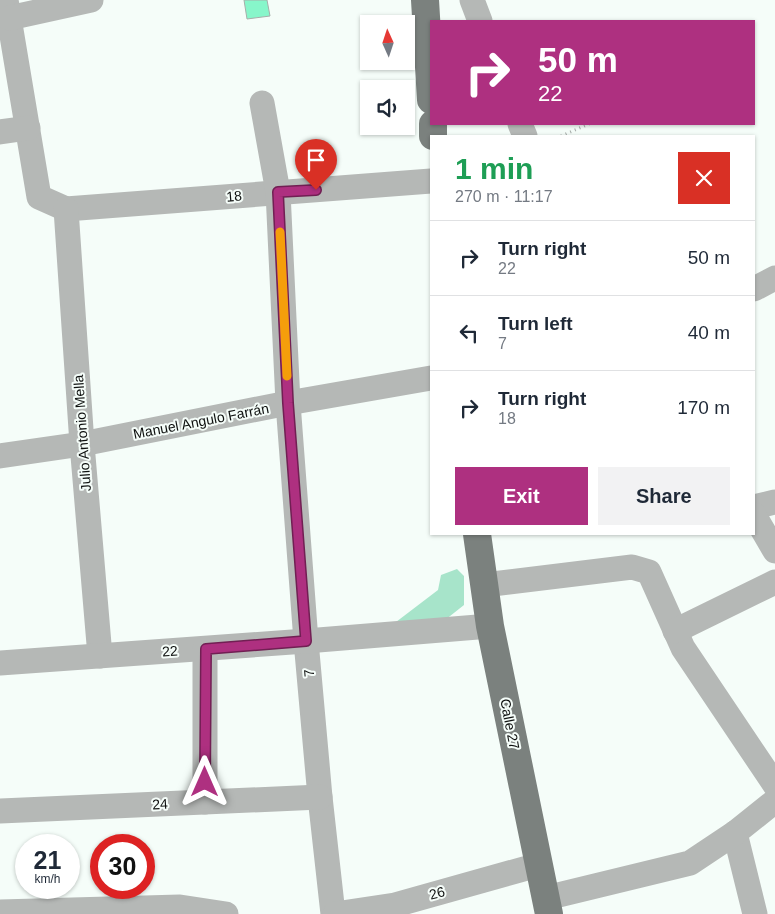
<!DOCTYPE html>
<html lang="en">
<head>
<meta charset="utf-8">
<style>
  body { margin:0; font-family:Arial,sans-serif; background:#f2f2f3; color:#1f2937; height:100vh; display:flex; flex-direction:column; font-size:19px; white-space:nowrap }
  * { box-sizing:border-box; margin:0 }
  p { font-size:16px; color:#747a83 }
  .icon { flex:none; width:28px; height:28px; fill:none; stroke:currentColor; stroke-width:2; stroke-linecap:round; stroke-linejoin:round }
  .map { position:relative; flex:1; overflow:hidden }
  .details { position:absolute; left:430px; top:135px; width:325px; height:400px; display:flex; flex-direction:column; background:#fff; border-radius:0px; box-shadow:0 1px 4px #0004 }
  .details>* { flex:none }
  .banner { position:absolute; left:430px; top:20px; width:325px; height:105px; border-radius:0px; box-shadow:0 1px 4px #0004; background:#ae3080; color:#fff; overflow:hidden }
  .needle { width:32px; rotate:357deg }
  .controls { position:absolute; left:360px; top:15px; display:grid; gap:10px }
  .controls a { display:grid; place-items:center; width:55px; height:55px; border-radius:0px; background:#fff; box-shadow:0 1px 4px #0004; font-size:25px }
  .speed { position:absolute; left:15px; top:834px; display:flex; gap:10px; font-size:25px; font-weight:700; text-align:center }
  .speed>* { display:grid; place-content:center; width:65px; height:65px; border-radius:50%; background:#fff; box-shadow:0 1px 4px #0004; line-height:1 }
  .speed small { font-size:12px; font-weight:400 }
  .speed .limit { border:8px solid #d22; background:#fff; color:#111 }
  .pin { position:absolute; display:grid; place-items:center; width:42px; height:42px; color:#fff; margin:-51px -21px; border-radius:50% 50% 50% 0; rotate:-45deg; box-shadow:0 0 5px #0007 }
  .pin .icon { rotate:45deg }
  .me { position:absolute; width:55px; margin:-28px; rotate:0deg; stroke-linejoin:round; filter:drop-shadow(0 0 4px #0008) }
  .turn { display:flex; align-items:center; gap:18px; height:105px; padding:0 25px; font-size:22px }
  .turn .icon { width:65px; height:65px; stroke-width:2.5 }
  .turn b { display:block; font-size:35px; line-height:42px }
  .round { display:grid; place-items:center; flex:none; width:52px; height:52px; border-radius:0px; background:#f2f2f3 }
  .head { display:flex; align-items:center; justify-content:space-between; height:85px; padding:0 25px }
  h1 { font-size:30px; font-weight:800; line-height:38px; color:#1e9e55 }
  .cta { display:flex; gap:10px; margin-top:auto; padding:10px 25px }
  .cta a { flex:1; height:58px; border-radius:0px; background:#ae3080; color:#fff; font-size:20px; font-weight:800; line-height:58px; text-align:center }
  .cta a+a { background:#f2f2f3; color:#1f2937 }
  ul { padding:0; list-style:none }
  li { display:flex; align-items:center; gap:15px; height:75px; padding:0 25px; border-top:1px solid #e0e1e3 }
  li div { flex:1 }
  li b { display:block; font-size:19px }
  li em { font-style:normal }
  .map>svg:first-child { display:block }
  .green { fill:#a7e4ca }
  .building { fill:#87f6ca; stroke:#a6aeaa }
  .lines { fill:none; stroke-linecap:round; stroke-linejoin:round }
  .path { stroke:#a7adaa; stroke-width:3; stroke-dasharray:1 4; stroke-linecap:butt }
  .minor { stroke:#b5b8b6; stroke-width:25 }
  .major { stroke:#7b817e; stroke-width:28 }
  .route-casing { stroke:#711f53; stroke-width:12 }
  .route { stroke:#ae3080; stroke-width:9 }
  .slow { stroke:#f59e0b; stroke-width:9 }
  .labels { text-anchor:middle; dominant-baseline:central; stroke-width:4; stroke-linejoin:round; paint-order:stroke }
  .street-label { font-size:14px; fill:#0e100f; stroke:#f5fdf9 }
</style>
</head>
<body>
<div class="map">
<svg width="775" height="914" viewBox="0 0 775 914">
  <rect width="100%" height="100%" fill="#f5fdf9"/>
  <path class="green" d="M457,569L464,576V605L445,620L396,622L438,590L441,575Z"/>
  <path class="building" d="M244,0H267L270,16L247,19Z"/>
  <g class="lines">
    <path class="path" d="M561,136L589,124"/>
    <g class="minor">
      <path d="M6,0L39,197L66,209L431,181"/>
      <path d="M472,0L480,21"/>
      <path d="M9,18L91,0"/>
      <path d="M262,103L278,192L288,403L306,641L320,797L333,914"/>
      <path d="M520,124L525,136"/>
      <path d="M0,132L28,128"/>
      <path d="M66,209L82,444L100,656"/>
      <path d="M754,289L775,278"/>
      <path d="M0,456L82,444L288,403L431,378"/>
      <path d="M754,507L775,502"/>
      <path d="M754,515L775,551"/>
      <path d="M484,585L632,567L649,572L683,648L775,785"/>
      <path d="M675,631L775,582"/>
      <path d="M0,663L306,641L490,626"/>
      <path d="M205,802V649"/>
      <path d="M0,811L320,797"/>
      <path d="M735,833L755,914"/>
      <path d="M546,898L690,863L735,833L775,801"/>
      <path d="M0,912L180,907L226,914"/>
      <path d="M335,914L395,905L538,865"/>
    </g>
    <g class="major">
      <path d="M425,0L431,100"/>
      <path d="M433,124V136"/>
      <path d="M477,534L490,626L549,914"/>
    </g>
  </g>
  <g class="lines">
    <g class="route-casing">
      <path id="route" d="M205,782L206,649L306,641L288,403L278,192L316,190"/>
    </g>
    <use href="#route" class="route"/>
    <path class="slow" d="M280,232L287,376"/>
  </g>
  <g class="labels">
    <g class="street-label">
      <text transform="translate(234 196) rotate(-5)">18</text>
      <text transform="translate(201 421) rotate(-11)">Manuel Angulo Farrán</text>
      <text transform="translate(82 433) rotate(-94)">Julio Antonio Mella</text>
      <text transform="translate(170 651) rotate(-4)">22</text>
      <text transform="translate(309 673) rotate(-95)">7</text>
      <text transform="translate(510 724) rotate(79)">Calle 27</text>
      <text transform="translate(160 804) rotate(-3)">24</text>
      <text transform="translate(437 893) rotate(-15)">26</text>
    </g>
  </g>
</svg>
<div class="controls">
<a><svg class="needle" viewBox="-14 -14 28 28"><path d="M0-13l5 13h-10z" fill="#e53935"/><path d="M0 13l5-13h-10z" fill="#747a83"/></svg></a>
<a><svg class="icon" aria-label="sound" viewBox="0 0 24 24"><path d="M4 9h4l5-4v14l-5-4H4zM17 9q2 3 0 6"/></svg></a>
</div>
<div class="speed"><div>21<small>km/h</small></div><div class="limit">30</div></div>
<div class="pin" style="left:316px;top:190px;background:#d93025"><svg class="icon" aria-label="arrive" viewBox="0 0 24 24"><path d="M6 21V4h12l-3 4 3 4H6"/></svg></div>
<svg class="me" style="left:205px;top:782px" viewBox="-20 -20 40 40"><path d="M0-17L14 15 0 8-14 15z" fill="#ae3080" stroke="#fff" stroke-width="4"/></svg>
<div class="banner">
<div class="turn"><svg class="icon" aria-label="right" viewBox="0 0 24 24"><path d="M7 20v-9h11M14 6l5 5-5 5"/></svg><div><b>50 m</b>22</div></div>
</div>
<section class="details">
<div class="head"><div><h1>1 min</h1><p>270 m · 11:17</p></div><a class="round" style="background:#d93025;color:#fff"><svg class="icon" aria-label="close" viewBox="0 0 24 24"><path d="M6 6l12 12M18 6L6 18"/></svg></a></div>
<ul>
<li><svg class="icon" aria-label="right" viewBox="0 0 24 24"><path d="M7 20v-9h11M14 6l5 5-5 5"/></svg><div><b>Turn right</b><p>22</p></div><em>50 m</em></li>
<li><svg class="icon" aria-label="left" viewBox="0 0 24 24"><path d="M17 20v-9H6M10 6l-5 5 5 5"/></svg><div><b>Turn left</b><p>7</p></div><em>40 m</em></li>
<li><svg class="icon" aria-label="right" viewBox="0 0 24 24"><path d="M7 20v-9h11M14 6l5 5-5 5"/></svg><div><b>Turn right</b><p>18</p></div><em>170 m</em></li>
</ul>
<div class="cta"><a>Exit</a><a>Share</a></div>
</section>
</div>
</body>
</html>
